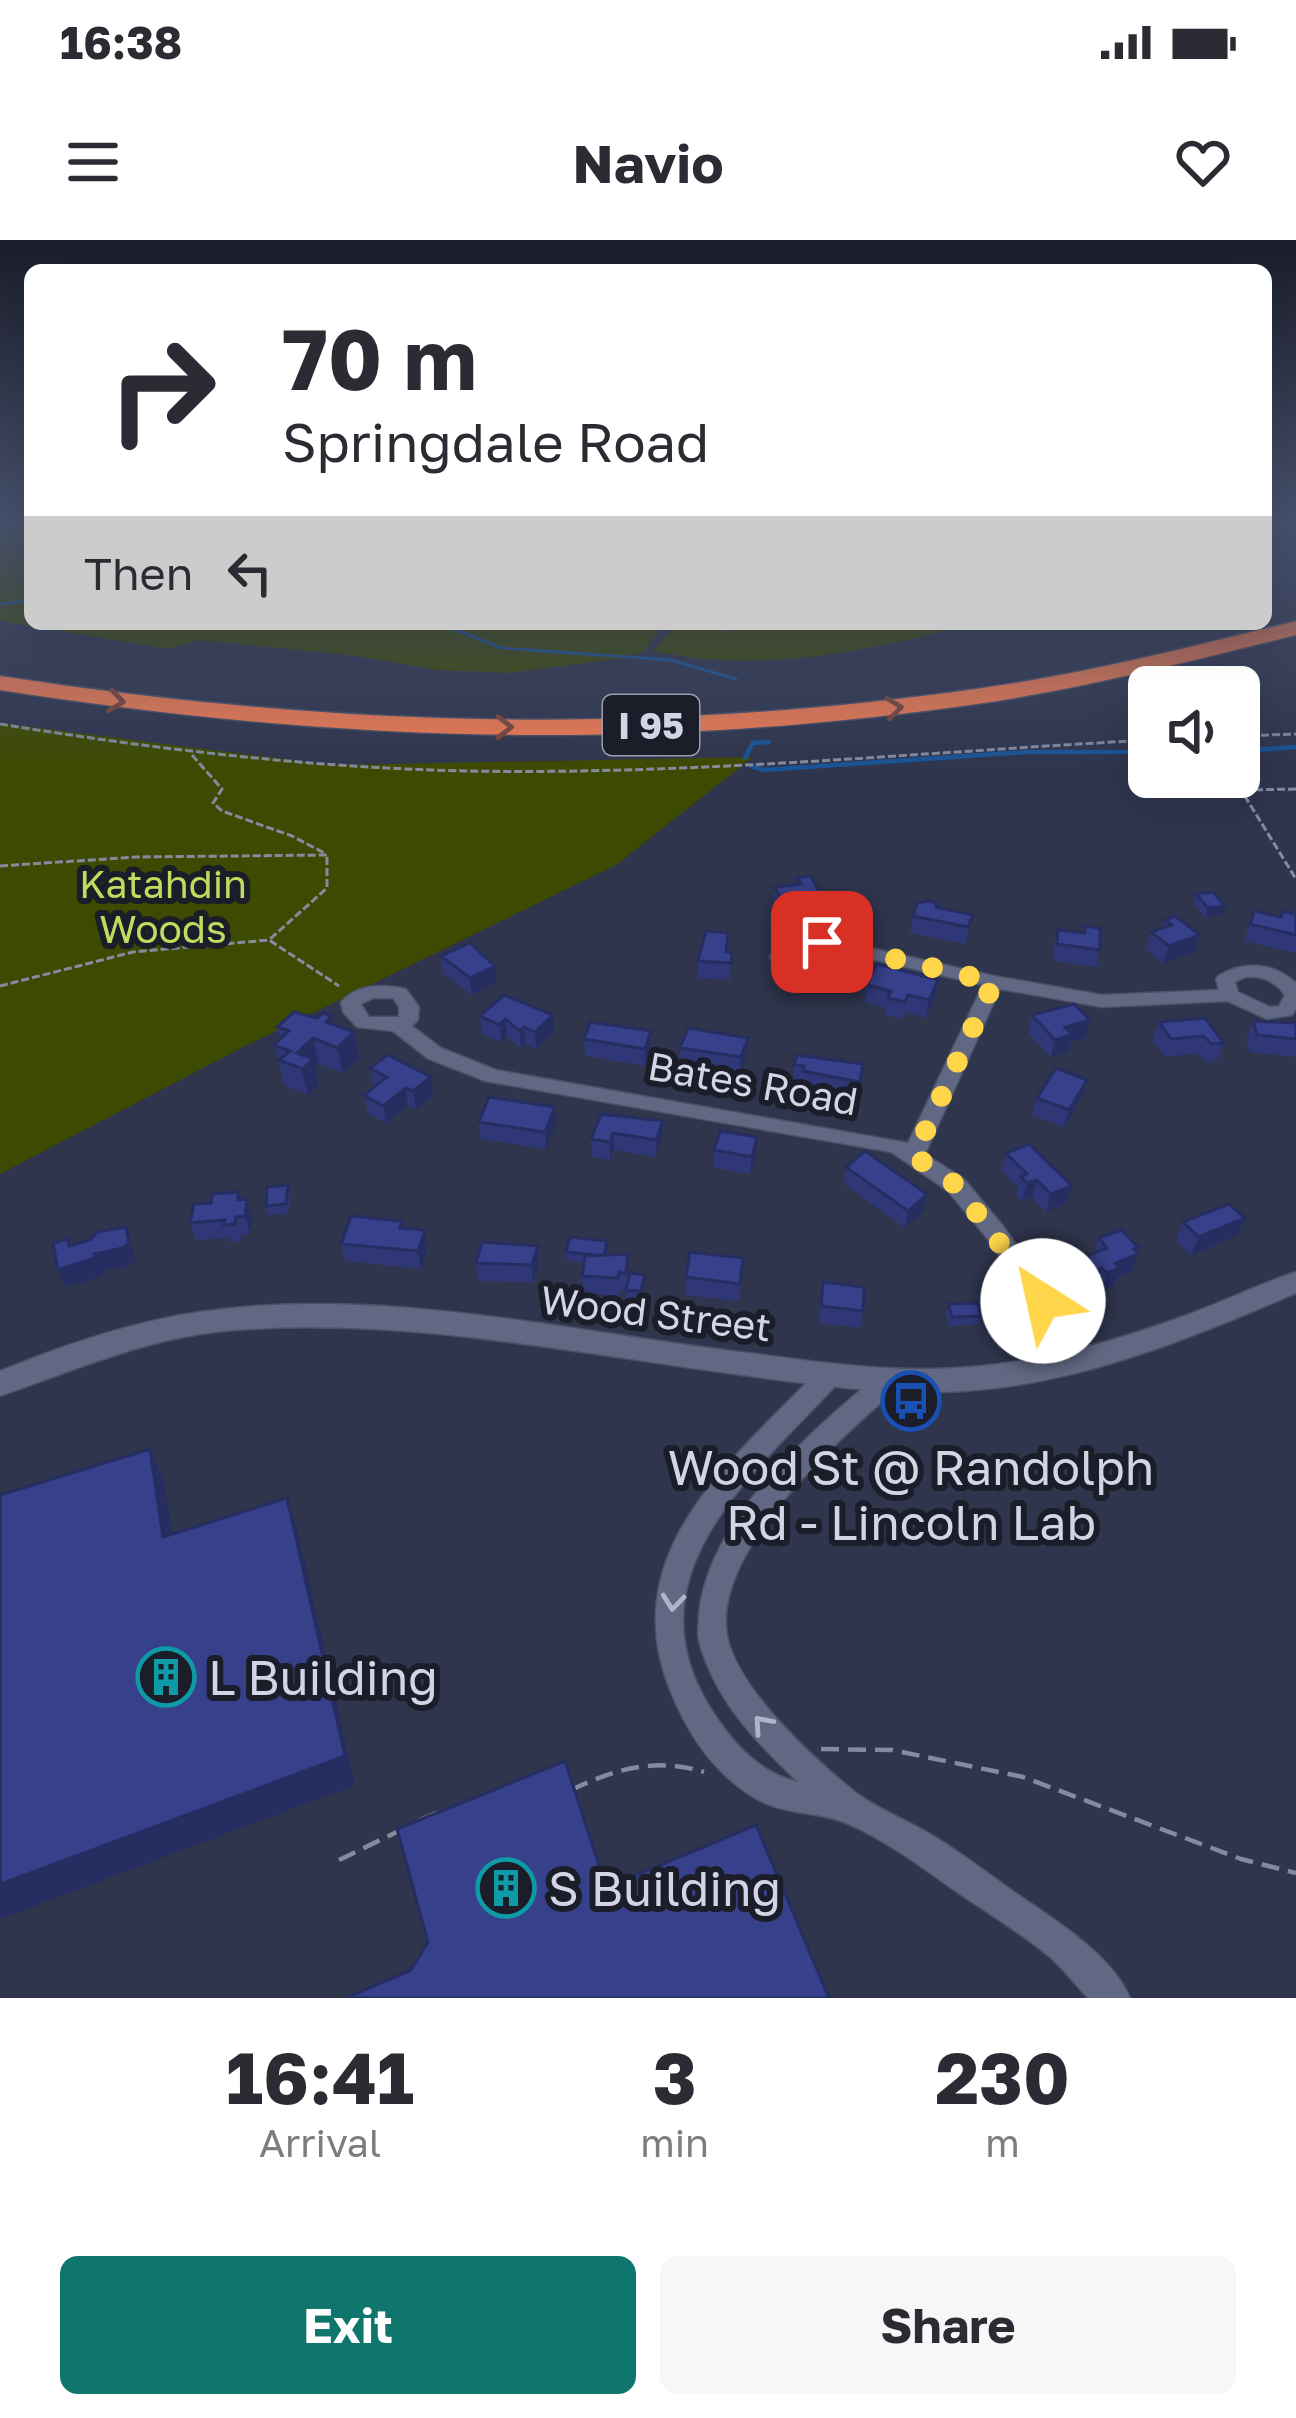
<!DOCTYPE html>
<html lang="en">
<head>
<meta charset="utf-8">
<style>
  body { margin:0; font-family:"Golos Text",sans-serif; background:#f7f7f7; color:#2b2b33; height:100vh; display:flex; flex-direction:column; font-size:45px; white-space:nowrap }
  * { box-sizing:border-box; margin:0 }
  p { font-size:39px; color:#7c7c81 }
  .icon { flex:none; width:66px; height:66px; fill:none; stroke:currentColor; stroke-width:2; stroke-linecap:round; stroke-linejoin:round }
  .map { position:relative; height:1758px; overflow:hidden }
  .panel { display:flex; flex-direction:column; background:#fff; flex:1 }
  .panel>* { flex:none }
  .guide { position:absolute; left:24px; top:24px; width:1248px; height:366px; border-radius:18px; box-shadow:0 12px 48px #0002; background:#fff; color:#2b2b33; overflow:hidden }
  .tools { position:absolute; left:1128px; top:426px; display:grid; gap:24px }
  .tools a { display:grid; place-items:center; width:132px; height:132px; border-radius:18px; background:#fff; box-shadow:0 12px 48px #0002; font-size:60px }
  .pin { position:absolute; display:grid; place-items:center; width:102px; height:102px; color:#fff; margin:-51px; border-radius:24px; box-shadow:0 6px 18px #0006 }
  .me { position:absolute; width:132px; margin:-66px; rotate:325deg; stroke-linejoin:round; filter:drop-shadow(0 0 9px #0008) }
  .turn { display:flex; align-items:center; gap:42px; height:252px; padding:0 60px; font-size:54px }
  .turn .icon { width:156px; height:156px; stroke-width:2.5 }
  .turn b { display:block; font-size:84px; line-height:102px }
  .then { display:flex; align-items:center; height:114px; padding:0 60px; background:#0003; gap:24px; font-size:45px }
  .eta { display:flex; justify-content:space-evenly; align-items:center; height:204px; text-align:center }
  .eta b { font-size:72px; font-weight:700; line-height:84px }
  .action { display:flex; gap:24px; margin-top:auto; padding:24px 60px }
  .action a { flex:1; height:138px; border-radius:18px; background:#0f766e; color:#fff; font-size:48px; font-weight:700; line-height:138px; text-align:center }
  .action a+a { background:#f7f7f7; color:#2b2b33 }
  .status { display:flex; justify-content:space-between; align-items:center; height:84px; padding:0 60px; background:#fff; direction:ltr }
  .status svg { height:33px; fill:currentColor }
  header { display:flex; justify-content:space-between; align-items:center; height:156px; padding:0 60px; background:#fff; font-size:54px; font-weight:700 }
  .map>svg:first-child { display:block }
  .green { fill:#3e4a01 }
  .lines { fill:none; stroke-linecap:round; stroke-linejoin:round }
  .stream-far1 { stroke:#195496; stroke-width:3 }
  .stream { stroke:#195496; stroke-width:4.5 }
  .service-casing { stroke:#4c5064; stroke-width:8 }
  .minor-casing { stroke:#4c5064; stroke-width:3 }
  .tertiary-casing { stroke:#4c5064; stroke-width:3 }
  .motorway-casing { stroke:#4c5064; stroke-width:3 }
  .path-far1 { stroke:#858a9e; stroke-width:3; stroke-dasharray:8 3; stroke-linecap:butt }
  .path { stroke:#858a9e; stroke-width:4.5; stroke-dasharray:18 9; stroke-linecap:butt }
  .service { stroke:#616883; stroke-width:6 }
  .minor { fill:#616883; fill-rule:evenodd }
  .tertiary { fill:#616883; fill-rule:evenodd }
  .motorway { fill:#f27c52; fill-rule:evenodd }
  .wall { fill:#2f3777 }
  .shaded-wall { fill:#262d61 }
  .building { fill:#37408a; stroke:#262d61; stroke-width:3 }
  .oneway { stroke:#7c483b }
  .oneway2 { stroke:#afb4c8 }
  .route { stroke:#ffd54a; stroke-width:21; stroke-dasharray:0 37.8 }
  .labels { text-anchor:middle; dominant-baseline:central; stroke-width:12; stroke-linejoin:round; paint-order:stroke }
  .shield { fill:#1b1d28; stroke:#9a9eac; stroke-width:3 }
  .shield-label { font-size:36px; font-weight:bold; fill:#d1d5e5 }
  .park-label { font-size:39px; fill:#c1db5f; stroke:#1b1d28 }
  .street-label { font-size:39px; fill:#d1d5e5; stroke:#1b1d28 }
  .near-poi-label { font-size:48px; fill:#d1d5e5; stroke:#1b1d28; text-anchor:start }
</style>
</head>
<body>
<div class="status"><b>16:38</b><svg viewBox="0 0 49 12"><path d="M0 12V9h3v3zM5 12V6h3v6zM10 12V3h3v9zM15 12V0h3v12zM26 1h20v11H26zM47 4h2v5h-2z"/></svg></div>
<header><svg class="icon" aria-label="menu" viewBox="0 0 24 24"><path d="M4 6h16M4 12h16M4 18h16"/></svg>Navio<svg class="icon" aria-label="heart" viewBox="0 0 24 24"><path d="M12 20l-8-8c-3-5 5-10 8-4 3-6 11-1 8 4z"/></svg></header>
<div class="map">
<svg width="1296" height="1758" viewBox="0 0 1296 1758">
  <rect width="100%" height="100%" fill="#2f354d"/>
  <g class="green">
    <path d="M0,283H30V384H663L645,411L625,418L509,433L437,430L357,416L199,400L170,409L0,381Z"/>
    <path d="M677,384H970C868,412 758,434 653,411Z"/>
    <path d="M0,483L330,525L753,517L616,625L243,807L0,934Z"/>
  </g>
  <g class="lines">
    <g class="stream-far1">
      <path d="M0,364L30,361"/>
      <path d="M441,384L501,408L671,420L736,439"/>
    </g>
    <g class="stream">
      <path d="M1239,511L1296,507"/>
      <path d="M745,518L753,503L769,502"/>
      <path d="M751,526L763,530L1027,512H1149"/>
    </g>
    <g class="service-casing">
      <path id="service" d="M729,384L725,387L738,384"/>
    </g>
    <g class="minor-casing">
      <g id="minor">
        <path d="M822,697L994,736L1102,755L1219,750L1216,740L1218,736C1244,720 1273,722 1296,743V769L1292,775L1267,779L1227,761L1102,767L1000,749L925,914L964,939L1003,986L1092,1113L1095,1120L1092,1127L1083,1130L1074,1127L987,998L948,951L891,912L485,841L427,818L393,791L357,787L343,772L341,762C358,743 383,744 406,749L419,767L418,780L412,786L441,808L496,830L908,903L983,745L875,720C836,742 796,769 770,717L777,705ZM822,707L856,716L829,731L809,736L794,729L788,717L790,713ZM1246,737C1263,735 1275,742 1285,755L1279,766L1270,767L1238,752L1235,742ZM374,758H393L399,767V777H369L361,764Z"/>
        <path d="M831,1124L840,1127L844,1134L840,1141C754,1234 622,1337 715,1475C735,1506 761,1533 798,1542C755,1501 715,1460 699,1401C697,1393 699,1383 699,1374C709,1276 812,1191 883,1131L892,1128L901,1131L905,1138L901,1145C843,1196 707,1313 728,1400C741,1452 814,1519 855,1552C879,1570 909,1581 935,1597C963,1614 990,1635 1017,1654C1055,1680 1112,1715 1130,1758H1088C1076,1745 1064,1730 1051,1718C1021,1693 986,1672 954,1650C920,1626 884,1599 846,1583C816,1570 784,1577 750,1555C713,1531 690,1497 673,1457C610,1313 733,1220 822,1127Z"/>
      </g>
    </g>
    <g class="tertiary-casing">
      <path id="tertiary" d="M1296,1032V1053C1194,1097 1087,1141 976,1150C900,1157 824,1146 750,1136C579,1114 408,1077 235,1090C151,1096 78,1129 0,1156V1131C64,1105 131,1082 199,1072C375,1046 558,1089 732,1111C797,1119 864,1130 930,1129C1022,1128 1110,1104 1195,1072C1229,1059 1262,1043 1296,1032Z"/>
    </g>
    <g class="motorway-casing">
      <path id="motorway" d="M1296,381V395C1190,421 1085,448 977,464C640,512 335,502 0,450V436C335,487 640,496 976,449C1084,434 1190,407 1296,381Z"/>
    </g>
    <g class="path-far1">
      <path d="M0,484C154,509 312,528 469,531C695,535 923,512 1149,500"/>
      <path d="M1239,496L1296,494"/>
      <path d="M192,515L222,549L213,563L222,571L292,596L326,614"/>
      <path d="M1233,537L1296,639"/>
      <path d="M1244,550L1296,549"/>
      <path d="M327,617V648L269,700L339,746"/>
      <path d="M0,626L136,617L328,615"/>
      <path d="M0,746L133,712L269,700"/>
    </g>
    <g class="path">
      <path d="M821,1509L892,1510L1023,1537L1241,1619L1296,1633"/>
      <path d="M571,1550C615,1529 656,1517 704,1532"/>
      <path d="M420,1580L439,1572"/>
      <path d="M339,1620L401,1590"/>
    </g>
    <use href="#service" class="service"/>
    <use href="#minor" class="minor"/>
    <use href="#tertiary" class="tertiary"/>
    <use href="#motorway" class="motorway"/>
  </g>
  <g class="wall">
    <path d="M797,638L821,656L820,672L781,677L774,664L775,647L797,645Z"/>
    <path d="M1196,654L1225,666L1223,674L1205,677L1193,663Z"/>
    <path d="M937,668L973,675L965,704L910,693L913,676Z"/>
    <path d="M1254,671L1280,677L1296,674V713L1244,701Z"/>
    <path d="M1175,676L1195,712L1163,723L1146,709L1151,692L1162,688L1165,680Z"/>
    <path d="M1085,686L1100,710L1096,727L1053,721V706L1058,690L1083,693Z"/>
    <path d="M727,712H732L730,740L698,738V721Z"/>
    <path d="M441,716L495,726L496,743L472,755L443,733Z"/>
    <path d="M867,745L935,757L926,778L905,772L902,779L885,775L886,768L865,762Z"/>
    <path d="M553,775L554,792L536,809L526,804L521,808L507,797L501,802L482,794L480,776Z"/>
    <path d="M1032,775L1090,780L1085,798L1071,802L1068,812L1051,817L1028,792Z"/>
    <path d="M317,778L354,792L359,818L343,833L319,824L315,827L319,845L308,855L285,846L274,805L280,799L277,787Z"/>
    <path d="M1205,778L1224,803L1217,820L1205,822L1198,813L1165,817L1153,800L1159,782Z"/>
    <path d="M1253,781L1296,783V817L1250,812L1246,799Z"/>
    <path d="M651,791V808L645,826L585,816L584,799Z"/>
    <path d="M680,808L747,815L740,834L680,825Z"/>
    <path d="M863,824L858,860L801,848L802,843L793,842L794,825Z"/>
    <path d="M370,828L433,855L416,869L408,865L386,883L368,873L364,855L375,847L373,846Z"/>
    <path d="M1082,857L1064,887L1032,875L1037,858Z"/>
    <path d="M601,874L662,898L656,917L614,910L610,920L592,917L591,899Z"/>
    <path d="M479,882L556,885L546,909L481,899Z"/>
    <path d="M714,910L756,915L750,934L714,928Z"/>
    <path d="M1006,913L1072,946L1066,963L1046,972L1032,957L1022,961L1016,954L1018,947L1001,931Z"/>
    <path d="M846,927L923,971L905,988L844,944Z"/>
    <path d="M239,952L241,960L252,977L250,994L241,995V1001L229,1002L228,998L196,1000L190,983L211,963Z"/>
    <path d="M290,954L288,973L268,975L266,966Z"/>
    <path d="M1245,978L1237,996L1191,1015L1176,1000L1183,982Z"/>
    <path d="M402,981L403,988L425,990L428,1007L421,1029L345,1021L341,1004Z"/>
    <path d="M1099,998L1138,1007L1132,1031L1117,1037L1114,1046L1101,1051L1096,1045L1076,1053L1064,1040L1070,1023L1094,1013Z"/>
    <path d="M607,1001V1015L628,1014L627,1047L645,1035L641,1060L626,1058V1050H620L619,1056L583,1053L582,1036L584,1022L567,1021L566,1012Z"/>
    <path d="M538,1006L539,1023L533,1042L478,1041L476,1023Z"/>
    <path d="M743,1018L739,1061L685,1055L686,1037Z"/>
    <path d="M823,1042L863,1071L860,1088L819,1083Z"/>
    <path d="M948,1064L981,1076L979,1084L950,1086L946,1073Z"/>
  </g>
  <g class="shaded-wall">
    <path d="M821,656L820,672L781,677L782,661Z"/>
    <path d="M1225,666L1223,674L1205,677L1208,668Z"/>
    <path d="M1200,695L1195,712L1163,723L1169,706Z"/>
    <path d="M495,726L496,743L472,755L470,738Z"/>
    <path d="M938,740L935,757L926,778L929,760Z"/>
    <path d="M553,775L554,792L536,809L535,792Z"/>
    <path d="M505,779L507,797L501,802L500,785Z"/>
    <path d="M1090,780L1085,798L1071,802L1068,812L1051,817L1055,800L1065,787Z"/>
    <path d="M524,787L526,804L521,808L520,791Z"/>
    <path d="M651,791V808L645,826V809Z"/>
    <path d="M354,792L359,818L343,833L337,808Z"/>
    <path d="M313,798L319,824L315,827L319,845L308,855L297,813Z"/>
    <path d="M748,798L747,815L740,834L741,817Z"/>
    <path d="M431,837L433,855L416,869L413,851Z"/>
    <path d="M1087,840L1082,857L1064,887L1069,870Z"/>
    <path d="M406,848L408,865L386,883L383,866Z"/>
    <path d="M555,867L556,885L546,909L545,892Z"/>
    <path d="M663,881L662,898L656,917V900Z"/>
    <path d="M613,893L614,910L610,920V902Z"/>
    <path d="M757,897L756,915L750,934L752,917Z"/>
    <path d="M1037,940L1032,957L1022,961L1027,943Z"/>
    <path d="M1072,946L1066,963L1046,972L1051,954Z"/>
    <path d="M927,954L923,971L905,988L908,971Z"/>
    <path d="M247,959L252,977L250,994L245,976Z"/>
    <path d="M1245,978L1237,996L1191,1015L1199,997Z"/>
    <path d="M126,987L136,1021L130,1026L102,1031L103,1036L65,1047L58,1030Z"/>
    <path d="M425,990L428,1007L421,1029L418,1011Z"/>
    <path d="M538,1006L539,1023L533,1042L532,1025Z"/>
    <path d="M1138,1007L1135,1015L1139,1014L1132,1031L1117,1037L1114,1046L1101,1051L1107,1033L1115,1023Z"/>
    <path d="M1102,1028L1096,1045L1076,1053L1082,1036Z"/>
    <path d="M150,1209L164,1242L178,1329L163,1297Z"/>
    <path d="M287,1258L298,1291L355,1545L0,1679V1644Z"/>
  </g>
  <g class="building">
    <path d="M811,636L821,656L782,661L775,647L801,644L797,638Z"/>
    <path d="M1213,652L1225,666L1208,668L1196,654Z"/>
    <path d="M928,661L937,663L936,667L973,675L968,687L913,676L917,663Z"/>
    <path d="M1254,671L1281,677L1283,671L1296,674V695L1250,684Z"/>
    <path d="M1175,676L1200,695L1169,706L1151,692L1172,685L1165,680Z"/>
    <path d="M1085,686L1100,688V710L1057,704L1058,690L1085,693Z"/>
    <path d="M706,691L728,693L726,712H732L731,723L698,721Z"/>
    <path d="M470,703L495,726L470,738L441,716Z"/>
    <path d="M877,724L938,740L929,760L908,755L905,762L888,758L891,751L867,745Z"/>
    <path d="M504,755L553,775L535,792L524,787L520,791L505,779L500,785L480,776Z"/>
    <path d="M1074,764L1090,780L1065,787L1072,795L1055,800L1032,775Z"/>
    <path d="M294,772L317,778L323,773L332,776L326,782L354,792L337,808L313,798L297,813L313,819L303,829L279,820L290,811L274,805L289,791L277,787Z"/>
    <path d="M1205,778L1224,803L1211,804L1204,796L1171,799L1159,782Z"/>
    <path d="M1253,781L1296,783V799L1257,795Z"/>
    <path d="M590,782L651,791L645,809L584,799Z"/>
    <path d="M688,788L748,798L741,817L680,808Z"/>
    <path d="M388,815L431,837L413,851L406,848L383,866L364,855L387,837L370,828Z"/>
    <path d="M797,815L863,824L860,842L803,831L804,826L794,825Z"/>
    <path d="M1056,828L1087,840L1069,870L1037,858Z"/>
    <path d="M489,857L555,867L545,892L479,882Z"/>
    <path d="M601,874L663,881L656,900L613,893L610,902L591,899Z"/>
    <path d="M720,891L757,897L752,917L714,910Z"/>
    <path d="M1029,904L1072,946L1051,954L1037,940L1027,943L1021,937L1027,934L1006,913Z"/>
    <path d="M865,911L927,954L908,971L846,927Z"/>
    <path d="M288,945L286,964L266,966L267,947Z"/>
    <path d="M239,952L238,960L247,959L245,976L236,977L235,984L224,985L225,980L190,983L194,964L211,963L212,954Z"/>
    <path d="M1229,964L1245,978L1199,997L1183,982Z"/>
    <path d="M351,976L402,981L400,988L425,990L418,1011L341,1004Z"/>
    <path d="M126,987L129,1003L123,1008L94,1014L95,1018L58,1030L53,1003L68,999L69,1006L90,1000L97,992Z"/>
    <path d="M1121,990L1138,1007L1134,1009L1139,1014L1115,1023L1120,1028L1107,1033L1102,1028L1082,1036L1070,1023L1107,1008L1099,998Z"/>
    <path d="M570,997L607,1001L604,1016L566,1012Z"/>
    <path d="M482,1002L538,1006L532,1025L476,1023Z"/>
    <path d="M690,1012L743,1018L740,1044L686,1037Z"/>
    <path d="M628,1014L626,1033L619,1032L618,1038L582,1036L585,1016Z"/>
    <path d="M630,1033L645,1035L641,1051L626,1050Z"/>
    <path d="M823,1042L864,1047L863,1071L821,1066Z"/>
    <path d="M978,1063L981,1076L952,1077L948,1064Z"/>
    <path d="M150,1209L163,1297L287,1258L345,1516L0,1644V1255Z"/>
    <path d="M565,1521L600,1628L622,1641L756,1585L829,1758H346L411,1730L428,1702L397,1589Z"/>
  </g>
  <defs><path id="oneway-chevron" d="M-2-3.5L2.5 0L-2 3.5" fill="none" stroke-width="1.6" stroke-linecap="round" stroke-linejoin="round" transform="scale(3)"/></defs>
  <g class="oneway">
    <use href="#oneway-chevron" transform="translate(116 461) rotate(8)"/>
    <use href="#oneway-chevron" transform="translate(894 468) rotate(-7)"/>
    <use href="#oneway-chevron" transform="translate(504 487)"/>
  </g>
  <g class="oneway2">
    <use href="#oneway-chevron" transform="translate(673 1362) rotate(96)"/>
    <use href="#oneway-chevron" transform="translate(762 1484) rotate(-131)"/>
  </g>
  <linearGradient id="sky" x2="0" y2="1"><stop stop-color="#1a1d2a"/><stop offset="0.53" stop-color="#47516d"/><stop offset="1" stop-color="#47516d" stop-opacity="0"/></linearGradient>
  <rect width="1296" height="529" fill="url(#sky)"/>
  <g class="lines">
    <path class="route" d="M822,702L994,742L914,916L956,945L1043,1061"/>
  </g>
  <defs>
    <g id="bus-ring" transform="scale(3)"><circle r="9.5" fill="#1b1d28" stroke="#1a4fb4" stroke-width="1.5"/><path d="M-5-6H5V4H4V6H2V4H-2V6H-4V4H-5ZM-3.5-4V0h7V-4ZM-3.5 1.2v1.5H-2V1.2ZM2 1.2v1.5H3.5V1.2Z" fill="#1a4fb4"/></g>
    <g id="building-ring" transform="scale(3)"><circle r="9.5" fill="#1b1d28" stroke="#0f9aa8" stroke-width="1.5"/><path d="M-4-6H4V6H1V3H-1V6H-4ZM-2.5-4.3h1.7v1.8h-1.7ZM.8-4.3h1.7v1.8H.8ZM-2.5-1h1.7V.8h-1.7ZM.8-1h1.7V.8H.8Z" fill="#0f9aa8"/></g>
  </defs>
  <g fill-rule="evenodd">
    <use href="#bus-ring" x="911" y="1161"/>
    <use href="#building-ring" x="166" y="1437"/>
    <use href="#building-ring" x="506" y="1648"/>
  </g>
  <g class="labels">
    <rect class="shield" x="603" y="455" width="96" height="60" rx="9"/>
    <g class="shield-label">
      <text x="651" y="485">I 95</text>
    </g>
    <g class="park-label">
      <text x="163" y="643">Katahdin<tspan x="163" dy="45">Woods</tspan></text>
    </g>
    <g class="street-label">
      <text transform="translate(753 843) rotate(10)">Bates Road</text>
      <text transform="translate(656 1073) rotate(7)">Wood Street</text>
    </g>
    <g class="near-poi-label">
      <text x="911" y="1227" text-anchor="middle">Wood St @ Randolph<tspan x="911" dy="55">Rd - Lincoln Lab</tspan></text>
      <text x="208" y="1437">L Building</text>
      <text x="548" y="1648">S Building</text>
    </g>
  </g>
</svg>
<div class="tools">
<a><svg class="icon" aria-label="sound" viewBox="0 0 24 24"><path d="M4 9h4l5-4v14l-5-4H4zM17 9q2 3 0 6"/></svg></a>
</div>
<div class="pin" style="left:822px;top:702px;background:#d93025"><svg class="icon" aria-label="arrive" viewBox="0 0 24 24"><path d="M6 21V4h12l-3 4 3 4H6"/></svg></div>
<svg class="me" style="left:1043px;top:1061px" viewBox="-20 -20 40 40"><circle r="19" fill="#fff"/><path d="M0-13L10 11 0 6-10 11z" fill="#ffd54a"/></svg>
<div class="guide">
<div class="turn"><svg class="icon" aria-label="right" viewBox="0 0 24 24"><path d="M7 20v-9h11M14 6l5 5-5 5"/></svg><div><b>70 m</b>Springdale Road</div></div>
<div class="then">Then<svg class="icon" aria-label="left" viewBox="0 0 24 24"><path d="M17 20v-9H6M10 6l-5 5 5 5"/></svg></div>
</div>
</div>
<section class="panel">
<div class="eta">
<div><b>16:41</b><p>Arrival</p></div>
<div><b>3</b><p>min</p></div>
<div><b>230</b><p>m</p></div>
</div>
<div class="action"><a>Exit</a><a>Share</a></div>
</section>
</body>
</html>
